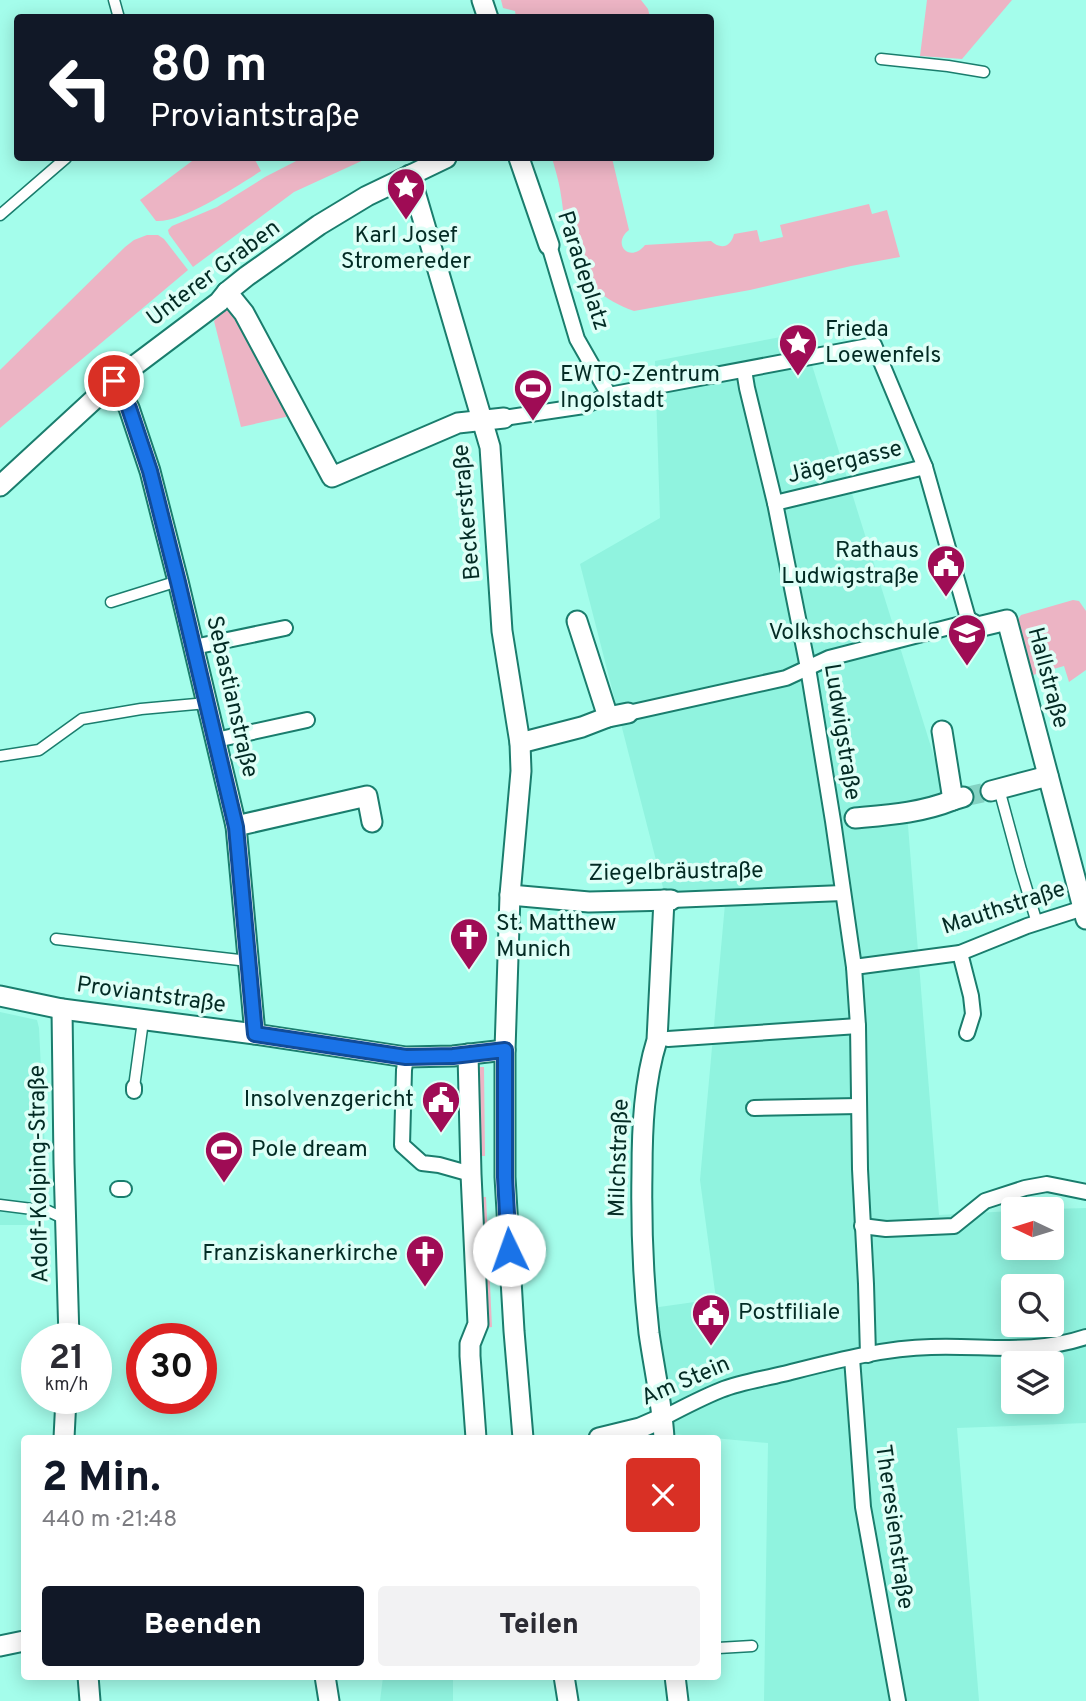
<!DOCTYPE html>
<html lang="de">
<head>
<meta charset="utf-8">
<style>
  body { margin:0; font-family:Overpass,sans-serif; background:#f2f2f3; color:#2b2b33; height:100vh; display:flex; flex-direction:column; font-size:26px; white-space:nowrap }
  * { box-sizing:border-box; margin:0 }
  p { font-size:23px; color:#7c7c81 }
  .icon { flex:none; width:38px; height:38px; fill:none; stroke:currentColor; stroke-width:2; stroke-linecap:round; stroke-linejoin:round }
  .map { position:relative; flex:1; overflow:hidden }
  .details { position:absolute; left:21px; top:1435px; width:700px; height:245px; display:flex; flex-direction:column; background:#fff; border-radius:7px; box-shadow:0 4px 18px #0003 }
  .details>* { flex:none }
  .top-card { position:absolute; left:14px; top:14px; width:700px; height:147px; border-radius:7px; box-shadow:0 4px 18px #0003; background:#111827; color:#fff; overflow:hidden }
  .needle { width:46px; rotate:274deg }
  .tools { position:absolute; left:1001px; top:1197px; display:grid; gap:14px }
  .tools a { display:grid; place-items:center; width:63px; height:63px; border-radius:7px; background:#fff; box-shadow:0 4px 18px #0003; font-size:35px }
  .speed { position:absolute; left:21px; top:1323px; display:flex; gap:14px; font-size:35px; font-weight:700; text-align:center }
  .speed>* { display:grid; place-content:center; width:91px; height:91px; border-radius:50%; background:#fff; box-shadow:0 4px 18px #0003; line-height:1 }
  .speed small { font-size:18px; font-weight:400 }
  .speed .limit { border:10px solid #d22; background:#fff; color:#111 }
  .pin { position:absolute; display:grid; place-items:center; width:60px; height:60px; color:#fff; margin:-30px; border:4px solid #fff; border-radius:50%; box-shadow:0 2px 7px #0007 }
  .me { position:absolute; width:77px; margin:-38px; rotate:357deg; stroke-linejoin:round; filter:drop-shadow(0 0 5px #0008) }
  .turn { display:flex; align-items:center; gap:24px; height:147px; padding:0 21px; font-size:32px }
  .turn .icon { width:91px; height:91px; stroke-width:2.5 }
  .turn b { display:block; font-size:49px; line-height:60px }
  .round { display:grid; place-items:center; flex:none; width:74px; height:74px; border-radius:7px; background:#f2f2f3 }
  .summary { display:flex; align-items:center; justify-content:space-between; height:119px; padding:0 21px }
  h1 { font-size:42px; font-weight:800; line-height:52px; color:#111827 }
  .cta { display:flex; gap:14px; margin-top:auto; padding:14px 21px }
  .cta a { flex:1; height:80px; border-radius:7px; background:#111827; color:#fff; font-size:28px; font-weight:800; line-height:80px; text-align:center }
  .cta a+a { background:#f2f2f3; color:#2b2b33 }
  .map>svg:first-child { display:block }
  .built { fill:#90f3df; fill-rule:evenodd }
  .green { fill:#ecb4c4 }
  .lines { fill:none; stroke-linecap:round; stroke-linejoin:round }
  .minor-tunnel { stroke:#84d3c3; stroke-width:19; stroke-dasharray:19 10; stroke-linecap:butt }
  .service-casing { stroke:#1a7d6d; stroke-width:13 }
  .pedestrian-casing { stroke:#1a7d6d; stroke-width:18 }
  .minor-casing { stroke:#1a7d6d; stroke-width:23 }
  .service { stroke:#fff; stroke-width:10 }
  .pedestrian { stroke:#fff; stroke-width:14 }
  .minor { stroke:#fff; stroke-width:19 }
  .route-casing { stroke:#114b97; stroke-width:18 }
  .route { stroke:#1a73e8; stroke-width:12 }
  .labels { text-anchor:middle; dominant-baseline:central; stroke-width:7; stroke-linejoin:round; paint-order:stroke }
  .poi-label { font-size:23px; fill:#032b24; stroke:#defff7; text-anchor:start }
  .street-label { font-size:23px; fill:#032b24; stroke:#defff7 }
</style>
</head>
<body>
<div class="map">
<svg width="1086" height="1701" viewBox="0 0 1086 1701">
  <rect width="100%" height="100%" fill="#a4fdeb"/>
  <g class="built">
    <path d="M802,333L947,798L907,813L939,1215L1013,1211V1248H1052V1209L1086,1208V1423L957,1428L979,1701H764L768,1443L672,1434L652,1308L716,1299L700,1180L725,904L668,907L580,564L660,518L655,361ZM1013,1286H1052V1325H1013ZM1013,1363H1052V1402H1013Z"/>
    <path d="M0,1012L37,1020L39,1028L48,1211L44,1219L32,1225H0Z"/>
    <path d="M383,1677H453V1701H380Z"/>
  </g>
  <g class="green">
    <path d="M501,0H641L648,9L650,17H516L515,11L503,8Z"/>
    <path d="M927,0H1012L962,59L920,56Z"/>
    <path d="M196,158H254L261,171C237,186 182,223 156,221L140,200Z"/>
    <path d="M302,158H368L294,192L193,267L169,234L168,230L172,226L217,207L265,177Z"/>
    <path d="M552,158H612L629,230C611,244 630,264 645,245L711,241C721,250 731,247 734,234L757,230L760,242L783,237L780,225L869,204L872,214L887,210L900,257L851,266L750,290L634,311C599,299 576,275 567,238C564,222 563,206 560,189C558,179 555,168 552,158Z"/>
    <path d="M147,235H158L164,239L188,270L0,428V370L125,247L134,240Z"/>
    <path d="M230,305L290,416L241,427L214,321Z"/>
    <path d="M1073,600L1079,601L1086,611V670L1069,682L1064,666L1026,677L1014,625L1021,615Z"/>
    <path d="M476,1067H484L485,1156H476Z"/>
    <path d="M478,1197H486L492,1327L484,1328Z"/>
  </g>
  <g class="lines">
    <path class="minor-tunnel" d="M964,797L991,791"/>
    <g class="service-casing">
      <g id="service">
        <path d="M114,0L119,18"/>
        <path d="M881,59L948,66L984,72"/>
        <path d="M0,215L66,158"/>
        <path d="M111,602L178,581"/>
        <path d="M0,756L39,750L82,719L141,709L207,703"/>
        <path d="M999,789L1021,870L1037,923"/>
        <path d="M56,939L248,961"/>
        <path d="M134,1087L143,1021"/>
        <path d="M0,1205L48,1211L65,1219"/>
        <path d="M718,1648L752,1646"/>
      </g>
    </g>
    <g class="pedestrian-casing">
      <g id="pedestrian">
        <path d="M549,245L577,339L609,395"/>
        <path d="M744,370L747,388L775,503L808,668L833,821L854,967L858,1026L860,1169L866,1284L868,1355"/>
        <path d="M504,418L584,406L609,395L874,345L925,467L969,622L829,658L786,678L628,713"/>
        <path d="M775,503L925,467"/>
        <path d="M194,647L285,628"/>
        <path d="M216,740L307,720"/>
        <path d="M671,900L843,893"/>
        <path d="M960,953L971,996L973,1014L967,1033"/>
        <path d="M854,967L960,953L1027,926L1077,910"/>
        <path d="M668,1039L858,1026"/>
        <path d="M406,1057L404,1070L402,1145L422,1163L439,1165L471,1174"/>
        <path d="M134,1087V1091"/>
        <path d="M754,1108L859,1106"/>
        <path d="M118,1189H124"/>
        <path d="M862,1226L886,1229L954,1226L985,1201L1025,1188L1047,1184L1086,1192"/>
        <path d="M852,1358L863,1507L898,1701"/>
        <path d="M663,1418C682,1408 701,1398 721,1390C740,1382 763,1379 783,1374C831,1362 882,1348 931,1347C986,1345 1032,1355 1086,1337"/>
      </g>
    </g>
    <g class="minor-casing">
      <g id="minor">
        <path d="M482,0L488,18"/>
        <path d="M519,158L549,245"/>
        <path d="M410,175L490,447L502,631L520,743L521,771L510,895L505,1050V1177L514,1331L523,1438"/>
        <path d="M227,292L244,313L332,477L458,423L504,418"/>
        <path d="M114,381L129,408L150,471L178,581L236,826L255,1034"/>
        <path d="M0,486L114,381L219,302L227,292L247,276L319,225L367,196L446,158"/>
        <path d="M577,621L608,717"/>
        <path d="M969,622L978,627L1007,620L1086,919"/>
        <path d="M942,731L953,800L963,797"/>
        <path d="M520,743L582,727L608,717L628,713"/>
        <path d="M991,791L1048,776"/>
        <path d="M855,818C888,815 921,813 953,800"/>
        <path d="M236,826L367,796L372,822"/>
        <path d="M510,895L589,902L671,900"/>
        <path d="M664,900L657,1040C644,1082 642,1128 642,1172C641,1226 643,1279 649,1333C654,1368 662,1403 664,1438"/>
        <path d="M0,996L62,1009L255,1034L406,1057L453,1056L505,1050"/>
        <path d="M62,1009L64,1163L69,1339"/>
        <path d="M468,1054L471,1174L478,1324L470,1344V1356L476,1438"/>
        <path d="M64,1438L66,1398"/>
        <path d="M599,1438L640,1428L663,1418"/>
        <path d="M0,1646L24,1641"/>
        <path d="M88,1676L90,1701"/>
        <path d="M325,1676L329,1701"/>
        <path d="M564,1676L568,1701"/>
        <path d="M675,1676L678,1701"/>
      </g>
    </g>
    <use href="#service" class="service"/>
    <use href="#pedestrian" class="pedestrian"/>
    <use href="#minor" class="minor"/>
  </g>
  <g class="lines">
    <g class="route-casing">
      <path id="route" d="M114,381L129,408L150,471L178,582L236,827L255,1034L406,1057L453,1056L505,1050V1177L509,1250"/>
    </g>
    <use href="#route" class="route"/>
  </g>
  <defs>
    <g id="sight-pin" transform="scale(2.0125)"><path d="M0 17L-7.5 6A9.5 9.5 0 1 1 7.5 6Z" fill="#9f0c55" stroke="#defff7"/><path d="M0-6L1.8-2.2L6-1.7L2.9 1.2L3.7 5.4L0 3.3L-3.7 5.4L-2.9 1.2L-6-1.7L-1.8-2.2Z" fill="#fff"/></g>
    <g id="stadium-pin" transform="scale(2.0125)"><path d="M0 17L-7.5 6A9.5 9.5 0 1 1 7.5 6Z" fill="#9f0c55" stroke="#defff7"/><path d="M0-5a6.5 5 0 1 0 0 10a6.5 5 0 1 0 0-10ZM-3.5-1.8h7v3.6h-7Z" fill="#fff"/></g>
    <g id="civic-pin" transform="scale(2.0125)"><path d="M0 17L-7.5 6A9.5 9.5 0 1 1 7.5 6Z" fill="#9f0c55" stroke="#defff7"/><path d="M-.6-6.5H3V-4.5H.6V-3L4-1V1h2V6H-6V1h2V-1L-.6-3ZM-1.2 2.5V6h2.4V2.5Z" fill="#fff"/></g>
    <g id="university-pin" transform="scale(2.0125)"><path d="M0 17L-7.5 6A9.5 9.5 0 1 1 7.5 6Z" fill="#9f0c55" stroke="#defff7"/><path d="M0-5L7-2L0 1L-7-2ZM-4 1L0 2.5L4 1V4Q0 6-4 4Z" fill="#fff"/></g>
    <g id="church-pin" transform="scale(2.0125)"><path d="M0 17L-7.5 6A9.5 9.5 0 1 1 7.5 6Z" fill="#9f0c55" stroke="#defff7"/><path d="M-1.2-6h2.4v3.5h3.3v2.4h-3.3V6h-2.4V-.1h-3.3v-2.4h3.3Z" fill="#fff"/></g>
  </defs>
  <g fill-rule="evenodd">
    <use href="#sight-pin" x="406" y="187"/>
    <use href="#sight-pin" x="798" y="343"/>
    <use href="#stadium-pin" x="533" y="388"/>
    <use href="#civic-pin" x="946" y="564"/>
    <use href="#university-pin" x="967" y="633"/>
    <use href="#church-pin" x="469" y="937"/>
    <use href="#civic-pin" x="441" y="1100"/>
    <use href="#stadium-pin" x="224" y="1150"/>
    <use href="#church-pin" x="425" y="1254"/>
    <use href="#civic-pin" x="711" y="1313"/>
  </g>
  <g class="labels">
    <g class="poi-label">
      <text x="406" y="236" text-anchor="middle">Karl Josef<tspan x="406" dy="26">Stromereder</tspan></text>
      <text x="825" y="330">Frieda<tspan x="825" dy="26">Loewenfels</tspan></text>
      <text x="560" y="375">EWTO-Zentrum<tspan x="560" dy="26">Ingolstadt</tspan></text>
      <text x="919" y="551" text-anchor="end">Rathaus<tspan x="919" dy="26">Ludwigstraße</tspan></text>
      <text x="940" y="633" text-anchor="end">Volkshochschule</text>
      <text x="496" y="924">St. Matthew<tspan x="496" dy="26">Munich</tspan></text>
      <text x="414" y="1100" text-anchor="end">Insolvenzgericht</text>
      <text x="251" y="1150">Pole dream</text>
      <text x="398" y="1254" text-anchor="end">Franziskanerkirche</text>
      <text x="738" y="1313">Postfiliale</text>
    </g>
    <g class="street-label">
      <text transform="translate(582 271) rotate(72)">Paradeplatz</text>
      <text transform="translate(214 274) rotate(-37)">Unterer Graben</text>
      <text transform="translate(845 463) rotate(-14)">Jägergasse</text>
      <text transform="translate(468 512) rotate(-95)">Beckerstraße</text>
      <text transform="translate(1047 678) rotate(75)">Hallstraße</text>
      <text transform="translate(231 697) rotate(77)">Sebastianstraße</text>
      <text transform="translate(841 732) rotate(81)">Ludwigstraße</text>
      <text transform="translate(676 873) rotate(-1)">Ziegelbräustraße</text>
      <text transform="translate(1004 909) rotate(-18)">Mauthstraße</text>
      <text transform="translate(151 996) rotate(8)">Proviantstraße</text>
      <text transform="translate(620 1158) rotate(-88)">Milchstraße</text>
      <text transform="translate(40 1174) rotate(-91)">Adolf-Kolping-Straße</text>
      <text transform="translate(686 1382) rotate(-23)">Am Stein</text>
      <text transform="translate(893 1527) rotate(82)">Theresienstraße</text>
    </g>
  </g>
</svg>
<div class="tools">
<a><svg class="needle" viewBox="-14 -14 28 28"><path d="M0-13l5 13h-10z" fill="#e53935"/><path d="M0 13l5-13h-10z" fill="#7c7c81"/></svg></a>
<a><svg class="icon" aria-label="search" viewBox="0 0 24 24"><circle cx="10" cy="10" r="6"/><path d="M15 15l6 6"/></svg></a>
<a><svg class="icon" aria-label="layers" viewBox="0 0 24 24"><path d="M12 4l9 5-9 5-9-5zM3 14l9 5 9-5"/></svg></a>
</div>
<div class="speed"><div>21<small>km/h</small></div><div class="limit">30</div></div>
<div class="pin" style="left:114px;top:381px;background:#d93025"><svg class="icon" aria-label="arrive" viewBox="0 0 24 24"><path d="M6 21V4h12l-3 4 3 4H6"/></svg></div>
<svg class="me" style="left:509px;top:1250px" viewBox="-20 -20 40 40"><circle r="19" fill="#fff"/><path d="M0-13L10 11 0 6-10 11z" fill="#1a73e8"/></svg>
<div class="top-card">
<div class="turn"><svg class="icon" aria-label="left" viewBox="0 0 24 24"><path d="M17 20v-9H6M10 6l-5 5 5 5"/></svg><div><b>80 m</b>Proviantstraße</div></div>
</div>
<section class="details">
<div class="summary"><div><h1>2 Min.</h1><p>440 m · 21:48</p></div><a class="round" style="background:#d93025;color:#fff"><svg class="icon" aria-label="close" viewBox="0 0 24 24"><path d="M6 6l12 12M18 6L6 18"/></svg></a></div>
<div class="cta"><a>Beenden</a><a>Teilen</a></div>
</section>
</div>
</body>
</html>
